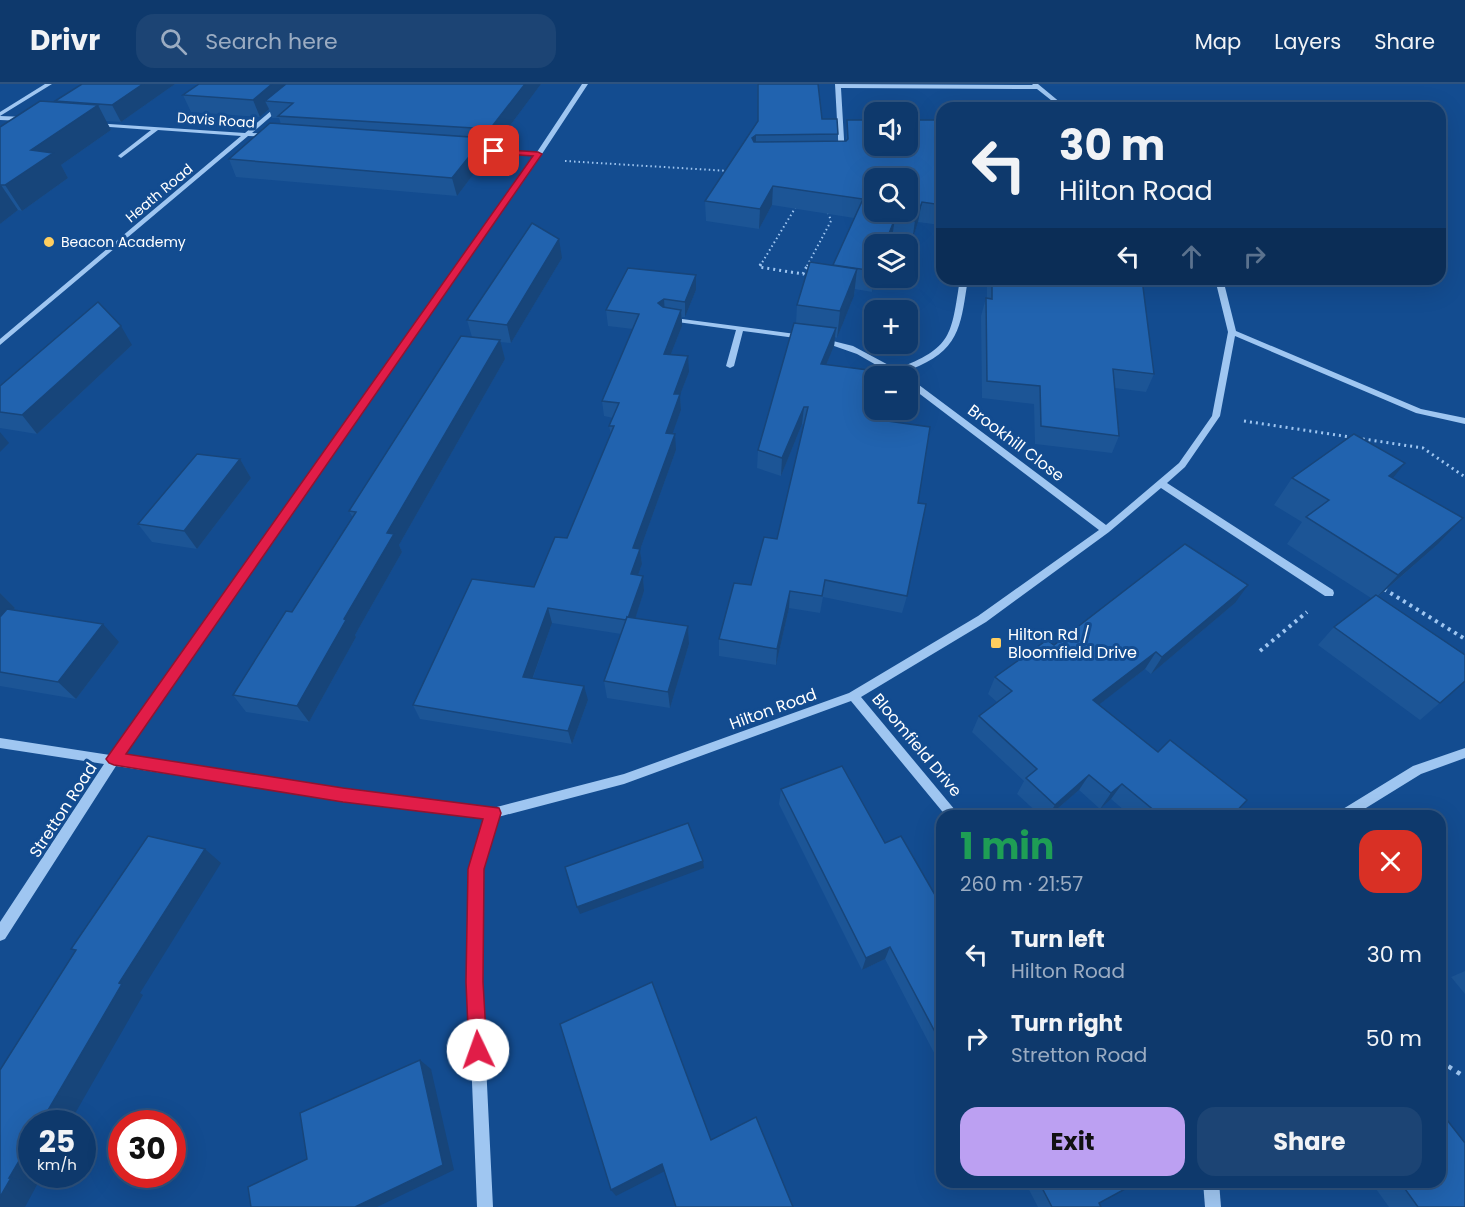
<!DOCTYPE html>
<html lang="en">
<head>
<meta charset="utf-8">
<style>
  body { margin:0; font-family:Poppins,sans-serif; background:#1c4474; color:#f1f3f6; height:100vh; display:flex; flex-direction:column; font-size:22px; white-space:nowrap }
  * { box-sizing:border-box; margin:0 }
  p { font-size:20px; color:#9bacc2 }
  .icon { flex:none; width:33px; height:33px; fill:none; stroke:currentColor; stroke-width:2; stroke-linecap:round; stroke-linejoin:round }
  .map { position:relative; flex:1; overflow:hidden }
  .sheet { position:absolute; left:936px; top:726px; width:510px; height:378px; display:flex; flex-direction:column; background:#0e396c; border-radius:18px; box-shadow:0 6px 24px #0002,0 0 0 2px #2e537f }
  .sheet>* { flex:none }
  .banner { position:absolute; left:936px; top:18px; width:510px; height:183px; border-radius:18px; box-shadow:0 6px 24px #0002,0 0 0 2px #2e537f; background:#0e396c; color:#f1f3f6; overflow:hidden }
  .controls { position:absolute; left:864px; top:18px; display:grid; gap:12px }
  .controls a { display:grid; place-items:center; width:54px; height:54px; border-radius:12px; background:#0e396c; box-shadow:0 6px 24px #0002,0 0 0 2px #2e537f; font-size:30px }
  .speed { position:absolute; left:18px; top:1026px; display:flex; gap:12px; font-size:30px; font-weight:700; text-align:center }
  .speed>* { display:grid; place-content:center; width:78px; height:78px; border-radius:50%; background:#0e396c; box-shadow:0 6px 24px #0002,0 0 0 2px #2e537f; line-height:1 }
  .speed small { font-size:15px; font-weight:400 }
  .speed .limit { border:9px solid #d22; background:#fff; color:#111 }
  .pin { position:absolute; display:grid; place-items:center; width:51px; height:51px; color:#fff; margin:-26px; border-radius:12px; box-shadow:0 3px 9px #0006 }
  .me { position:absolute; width:66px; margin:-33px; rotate:357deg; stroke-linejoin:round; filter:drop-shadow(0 0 4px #0008) }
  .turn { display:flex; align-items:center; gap:21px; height:126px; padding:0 24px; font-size:27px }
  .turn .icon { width:78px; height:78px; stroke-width:2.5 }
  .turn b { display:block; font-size:42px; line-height:51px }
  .lanes { display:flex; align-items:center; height:57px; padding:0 24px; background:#0003; justify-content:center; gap:30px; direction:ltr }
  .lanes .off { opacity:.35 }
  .round { display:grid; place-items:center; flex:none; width:63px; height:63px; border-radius:18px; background:#1c4474 }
  .headline { display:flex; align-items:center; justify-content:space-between; height:102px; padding:0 24px }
  h1 { font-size:36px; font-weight:700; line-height:45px; color:#1e9e55 }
  .primary-button { display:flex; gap:12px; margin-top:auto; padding:12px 24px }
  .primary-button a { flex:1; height:69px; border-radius:18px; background:#bca0f2; color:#111; font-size:24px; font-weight:700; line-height:69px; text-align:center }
  .primary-button a+a { background:#1c4474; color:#f1f3f6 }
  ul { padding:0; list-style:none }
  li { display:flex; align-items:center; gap:18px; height:84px; padding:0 24px }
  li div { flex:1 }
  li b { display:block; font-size:22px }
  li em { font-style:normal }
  header { display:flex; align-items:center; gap:36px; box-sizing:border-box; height:84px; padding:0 30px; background:#0e396c; border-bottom:2px solid #2e537f }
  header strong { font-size:28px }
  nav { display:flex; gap:33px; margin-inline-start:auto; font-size:21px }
  .search { width:420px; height:54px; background:#1c4474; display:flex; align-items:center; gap:15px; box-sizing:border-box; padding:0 21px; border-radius:18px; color:#9bacc2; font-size:22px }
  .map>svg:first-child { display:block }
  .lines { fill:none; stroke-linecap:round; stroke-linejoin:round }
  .path-far3 { stroke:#9fc6f1; stroke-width:2; stroke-dasharray:1.5 3; stroke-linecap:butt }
  .path-far2 { stroke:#9fc6f1; stroke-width:3; stroke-dasharray:2 4; stroke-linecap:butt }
  .path-far1 { stroke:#9fc6f1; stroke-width:4; stroke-dasharray:3 4.5; stroke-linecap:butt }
  .path { stroke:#9fc6f1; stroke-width:4.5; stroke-dasharray:4 6; stroke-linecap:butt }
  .minor { fill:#9fc6f1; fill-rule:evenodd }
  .wall { fill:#1c5596 }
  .shaded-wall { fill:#17457a }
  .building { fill:#2163af; stroke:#17457a; stroke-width:1.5; fill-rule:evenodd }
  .route { fill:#e11d48; stroke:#92132f; stroke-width:1.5 }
  .poi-dot { fill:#ffce5f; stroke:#134c90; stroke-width:2 }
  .labels { text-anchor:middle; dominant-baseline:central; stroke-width:6; stroke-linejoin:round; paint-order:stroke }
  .far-street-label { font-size:14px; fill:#fff; stroke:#134c90 }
  .far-poi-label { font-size:14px; fill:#fff; stroke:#134c90; text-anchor:start }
  .street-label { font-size:16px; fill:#fff; stroke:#134c90 }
  .poi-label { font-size:16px; fill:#fff; stroke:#134c90; text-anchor:start }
</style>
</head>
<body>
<header>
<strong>Drivr</strong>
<div class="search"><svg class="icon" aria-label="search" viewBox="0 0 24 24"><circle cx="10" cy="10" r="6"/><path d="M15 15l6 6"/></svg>Search here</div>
<nav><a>Map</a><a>Layers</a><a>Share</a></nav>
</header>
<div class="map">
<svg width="1465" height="1123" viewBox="0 0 1465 1123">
  <rect width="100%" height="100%" fill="#134c90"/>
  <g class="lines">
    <g class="path-far3">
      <path d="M565,77L729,87"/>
      <path d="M760,182L797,121"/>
      <path d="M807,182L831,137L827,125"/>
    </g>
    <g class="path-far2">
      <path d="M761,180L759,183L803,190L808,180"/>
      <path d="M1244,337L1423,364L1465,393"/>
    </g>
    <g class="path-far1">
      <path d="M1384,505L1465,555"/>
      <path d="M1260,567L1307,528"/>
    </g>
    <path class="path" d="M1440,977L1465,993"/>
    <g class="minor">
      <path d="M45,0H52L0,32V28Z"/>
      <path d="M582,0H588L538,76L122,672L343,706L493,724L624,690L849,609L978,532L1099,446L908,301V295H911L1106,441L1179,379L1212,332L1228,248L1215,195H1223L1236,247L1421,325L1465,334V340L1416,329L1235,252L1220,332L1185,383L1167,399L1333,506L1334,509L1333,512H1325L1161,404L1109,448L986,538L861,613L960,732H946L851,617L624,700L498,733L482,785V898L493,1123H477L468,898L470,785L486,734L343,716L116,682L5,855L0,857V838L104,680L0,664V654L110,671L535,72L473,68L471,67V65L537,68Z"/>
      <path d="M835,0L1033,1L1032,0H1038L1067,24H1061L1037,5L841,4L845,72L842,74L839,72Z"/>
      <path d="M278,21L283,22L252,49L269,50L271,51V53L248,52L0,261V255L241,52L158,46L121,74L118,72L119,71L151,46L96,42L94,41V39L245,49Z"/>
      <path d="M0,32L26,33L29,35L26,37L0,36Z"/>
      <path d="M1440,123H1444L1445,124L1440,127Z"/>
      <path d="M960,195H968C961,236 962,263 919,282C911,285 901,290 892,290L857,270L817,256L821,254L853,262L896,285C953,264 951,251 960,195Z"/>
      <path d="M667,233L803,251L807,253L803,255L743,247L734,282L730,284L726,282L736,246L670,237H667Z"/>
      <path d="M1465,664V674L1421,690L1353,732H1336L1338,728L1413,682Z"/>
      <path d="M1203,1098H1219L1221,1123H1205Z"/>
    </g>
  </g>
  <g class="wall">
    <path d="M175,0L121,38L106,37L111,46L61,81L68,94L22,127L18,126L0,140V43L56,18L55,17Z"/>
    <path d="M199,0H541L494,63L486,62L488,71L457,112L236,93L229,75L281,40L279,34H272L269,25L260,33L191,28L183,11Z"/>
    <path d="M757,0H818L822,35L838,50V57H846L847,36H942V134L940,141L918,138L912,157L892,154L874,160V194H877L872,208L855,205L854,212L837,254L835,253L834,262L826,281L865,307L874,335L918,419L907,512L902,529L823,513L820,529L789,524L776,581L719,572V555L777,455L804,341L802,340L781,392L757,384L758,366L796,239L797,221L833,181L854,134L772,121L759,145L706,137L705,117L758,38Z"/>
    <path d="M562,174L511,259L500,258L505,275L399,461L402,468L355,551L356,553L309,638L246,628L233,611L292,528L353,434L349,427L472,253L467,236Z"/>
    <path d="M988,195H1142L1154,290L1146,308L1115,304L1119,352L1112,369L1035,360L1034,320L982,314L981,232L986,214H987V199Z"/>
    <path d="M696,206L685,233H682V242L671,270L689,288L680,311L681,326L672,350L676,366L640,466L642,480L638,491L643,492L644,507L635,535L688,542L689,560L670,624L607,614L604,597L621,550L552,539L533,594L588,616L572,660L420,635L413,621L534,503L567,454L611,351L609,342L613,334L604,332L602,317L633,245L608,242L606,226Z"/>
    <path d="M132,261L37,350L0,344V302Z"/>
    <path d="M240,375L251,394L197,465L152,458L138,440Z"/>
    <path d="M1292,394H1393L1463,434L1438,460L1378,513L1465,597L1420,636L1318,561L1334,543L1371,514L1287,460L1302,438L1274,421Z"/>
    <path d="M0,509L15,524L13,526L119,558L76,615L0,602Z"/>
    <path d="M1235,519L1151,590L1145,585L1098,621L1232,732H1131L1111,715L1100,725L1079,706L1049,732H1041L1017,710L1024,697L972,648L979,632L997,618L988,610L995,593L1054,561Z"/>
    <path d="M781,705L885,759L942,823V984L885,875L862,886L779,720Z"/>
    <path d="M1465,887V910L1451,893Z"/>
    <path d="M1025,1098H1138L1099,1119L1101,1123H1038Z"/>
    <path d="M1371,1098H1440L1465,1123H1389Z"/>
  </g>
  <g class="shaded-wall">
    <path d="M143,0H175L121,38L112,21Z"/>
    <path d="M272,0H299L265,17L269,25L260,33L253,16Z"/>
    <path d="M525,0H541L494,63L490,45Z"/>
    <path d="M98,21L111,46L61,81L68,94L22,127L5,101L31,66Z"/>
    <path d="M756,51V70L752,54Z"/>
    <path d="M484,54L488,71L457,112L452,94Z"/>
    <path d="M1,101L18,126L0,140V102Z"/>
    <path d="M773,102L772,121L759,145L760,125Z"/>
    <path d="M922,118L918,138L912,157L915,137Z"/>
    <path d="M895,134L892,154L890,160H885Z"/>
    <path d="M559,155L562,174L511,259L507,241Z"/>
    <path d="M857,185L854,212L837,254L840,227Z"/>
    <path d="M874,189V194H877L872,208Z"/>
    <path d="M696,191V206L685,233V218Z"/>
    <path d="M664,215L665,231L658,219Z"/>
    <path d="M681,226L682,242L665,285L664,270Z"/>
    <path d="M121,242L132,261L37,350L22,331Z"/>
    <path d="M836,244L834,262L819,298L821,280Z"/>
    <path d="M500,256L505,275L399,461L402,468L355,551L356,553L309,638L297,622L344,535L387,449Z"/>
    <path d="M688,272L689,288L680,311L681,326L667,365L666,349L674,310Z"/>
    <path d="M804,323L802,340L781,392L782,374Z"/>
    <path d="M0,348L9,359L0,368Z"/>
    <path d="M675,350L676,366L640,466L642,480L633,505L631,490L633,464Z"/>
    <path d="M240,375L251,394L197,465L184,447Z"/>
    <path d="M1405,379L1384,405L1389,392Z"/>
    <path d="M1463,434L1438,460L1374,516L1398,491Z"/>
    <path d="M643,492L644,507L630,551L627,536Z"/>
    <path d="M1248,501L1235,519L1151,590L1162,573Z"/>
    <path d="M790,507L789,524L776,581L777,565Z"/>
    <path d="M0,509L15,524L0,541Z"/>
    <path d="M548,524L552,539L528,607L523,593Z"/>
    <path d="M103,540L119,558L76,615L58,598Z"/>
    <path d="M688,542L689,560L670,624L668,608Z"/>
    <path d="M1156,568L1145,585L1083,633L1093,616Z"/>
    <path d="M584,602L588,616L572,660L568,647Z"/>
    <path d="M1089,691L1079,706L1049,732H1048L1055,721Z"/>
    <path d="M1122,700L1111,715L1100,725L1111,709Z"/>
    <path d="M205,765L221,779L140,909L143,911L69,1040H40L119,899Z"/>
    <path d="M703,777L704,784L580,830L577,823Z"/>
    <path d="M890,863L885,875L862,886L866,874Z"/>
    <path d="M420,976L431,985L454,1086L377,1123H355Z"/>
    <path d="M32,1055V1090H40L36,1099L9,1094Z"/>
    <path d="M662,1080L665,1087L616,1112L611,1106Z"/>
    <path d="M11,1094L38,1099L25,1123H0V1113Z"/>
  </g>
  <g class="building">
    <path d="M82,0H143L112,21L55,17Z"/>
    <path d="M199,0H272L253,16L183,11Z"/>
    <path d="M286,0H525L490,45L278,32L293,19L265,17Z"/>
    <path d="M758,0H818L822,35H837L838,50L756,51L752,54L754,58L846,57L848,55L847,36H874V62H908V36H942V121L922,118L915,137L895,134L885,160H874V187L833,181L863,115L773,102L760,125L705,117L758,37ZM874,94H908V128H874Z"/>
    <path d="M40,17L98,21L31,66L53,69L5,101H1L0,102V43Z"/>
    <path d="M270,39L484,54L452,94L229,75Z"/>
    <path d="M532,139L559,155L507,241L467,236Z"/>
    <path d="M810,178L857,185L840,227L797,221Z"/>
    <path d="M628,184L696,191L685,218L664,215L658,219L663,223L681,226L664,270L688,272L674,310H680L666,349L675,350L633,464L640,465L631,490L643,492L628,534L627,533L626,536L548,524L523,593L584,602L568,647L413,621L472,495L534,503L555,453L567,454L614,342H609L619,319L602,317L639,230L606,226Z"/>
    <path d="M992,195H1142L1154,290L1113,285L1119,352L1041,342L1040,302L987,297L986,214L992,215Z"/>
    <path d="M98,218L121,242L22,331L0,328V302Z"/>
    <path d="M794,239L836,244L821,280L868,286L864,307L874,309V326H876L874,335L930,343L918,419L926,420L907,512L825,496L822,512L790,507L777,565L719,555L734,499L751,501L764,453L777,455L808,323H804L782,374L758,366Z"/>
    <path d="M461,252L500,256L387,449L394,450L344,535L346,536L297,622L233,611L286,527L292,528L356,428L349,427Z"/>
    <path d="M1354,350L1405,379L1389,392L1463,434L1398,491L1306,433L1329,416L1292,394Z"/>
    <path d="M197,370L240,375L184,447L138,440Z"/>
    <path d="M1185,460L1248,501L1162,573L1156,568L1093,616L1158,668L1170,656L1247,716L1232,732H1161L1122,700L1111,709L1089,691L1055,721L1026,694L1037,685L979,632L1012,607L995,593L1047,556L1054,561Z"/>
    <path d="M1376,511L1465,571V597L1440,619L1334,543Z"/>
    <path d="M7,525L103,540L58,598L0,588V533Z"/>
    <path d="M627,533L688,542L668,608L604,597Z"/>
    <path d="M842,682L885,759L901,752L942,823V961L890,863L866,874L781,705Z"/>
    <path d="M688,739L703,777L577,823L565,783Z"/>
    <path d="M148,752L205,765L119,899L122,900L40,1040H32V1055L9,1094H11L0,1113V986L76,866L71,865Z"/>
    <path d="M652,898L711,1056L756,1033L793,1123H676L662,1080L611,1106L560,940Z"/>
    <path d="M420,976L443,1081L355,1123H251L248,1103L307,1075L300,1029Z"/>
    <path d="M1440,1027L1465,1059V1123H1418L1400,1098H1440Z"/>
    <path d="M1039,1098H1138L1099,1119L1101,1123H1052Z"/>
  </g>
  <path class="route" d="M494,65L538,68L542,70L126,670L343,704L499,724L501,729L484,785L483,898L487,966L484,972L478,975L471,972L469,966L466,898L468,785L483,735L343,718L114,681L109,679L106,675L533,72L491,69V65Z"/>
  <g class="poi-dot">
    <circle cx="49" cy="158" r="6"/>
    <rect x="990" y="553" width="12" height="12" rx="3"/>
  </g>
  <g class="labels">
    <g class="far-street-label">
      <text transform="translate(216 36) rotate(4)">Davis Road</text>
      <text transform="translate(159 109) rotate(-40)">Heath Road</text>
    </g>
    <g class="far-poi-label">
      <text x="61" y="158">Beacon Academy</text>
    </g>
    <g class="street-label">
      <text transform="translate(1016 359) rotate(37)">Brookhill Close</text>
      <text transform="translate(773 625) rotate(-20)">Hilton Road</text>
      <text transform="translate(917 661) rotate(50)">Bloomfield Drive</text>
      <text transform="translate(63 726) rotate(-57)">Stretton Road</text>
    </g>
    <g class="poi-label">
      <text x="1008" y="550">Hilton Rd /<tspan x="1008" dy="18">Bloomfield Drive</tspan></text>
    </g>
  </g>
</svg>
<div class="controls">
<a><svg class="icon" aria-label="sound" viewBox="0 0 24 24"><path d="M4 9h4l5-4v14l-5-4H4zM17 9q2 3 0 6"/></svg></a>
<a><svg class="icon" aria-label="search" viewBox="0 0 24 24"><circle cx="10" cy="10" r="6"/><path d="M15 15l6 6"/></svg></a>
<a><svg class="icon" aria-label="layers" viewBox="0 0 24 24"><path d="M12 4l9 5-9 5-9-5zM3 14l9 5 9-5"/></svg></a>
<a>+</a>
<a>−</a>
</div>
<div class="speed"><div>25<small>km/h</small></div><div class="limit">30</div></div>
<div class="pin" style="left:494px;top:67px;background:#d93025"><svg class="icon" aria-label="arrive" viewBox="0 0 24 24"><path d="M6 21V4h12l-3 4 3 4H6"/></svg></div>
<svg class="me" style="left:478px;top:966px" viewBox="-20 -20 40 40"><circle r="19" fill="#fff"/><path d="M0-13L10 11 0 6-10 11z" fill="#e11d48"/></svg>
<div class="banner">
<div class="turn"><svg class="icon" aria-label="left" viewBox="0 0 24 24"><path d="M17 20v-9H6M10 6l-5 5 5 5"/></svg><div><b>30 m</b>Hilton Road</div></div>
<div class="lanes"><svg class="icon" aria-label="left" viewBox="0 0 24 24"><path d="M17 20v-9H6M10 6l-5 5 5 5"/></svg><svg class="icon off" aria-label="ahead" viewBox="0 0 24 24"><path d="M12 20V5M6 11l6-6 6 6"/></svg><svg class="icon off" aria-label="right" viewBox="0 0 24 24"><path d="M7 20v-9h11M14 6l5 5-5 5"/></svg></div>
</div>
<section class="sheet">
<div class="headline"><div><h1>1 min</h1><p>260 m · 21:57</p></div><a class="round" style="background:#d93025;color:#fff"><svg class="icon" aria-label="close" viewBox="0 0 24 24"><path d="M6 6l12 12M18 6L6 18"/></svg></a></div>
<ul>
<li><svg class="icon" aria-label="left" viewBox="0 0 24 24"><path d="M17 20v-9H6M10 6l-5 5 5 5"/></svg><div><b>Turn left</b><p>Hilton Road</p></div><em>30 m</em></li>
<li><svg class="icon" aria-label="right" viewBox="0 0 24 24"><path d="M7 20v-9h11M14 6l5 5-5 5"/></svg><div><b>Turn right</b><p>Stretton Road</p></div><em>50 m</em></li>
</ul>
<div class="primary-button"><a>Exit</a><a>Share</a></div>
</section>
</div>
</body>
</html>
